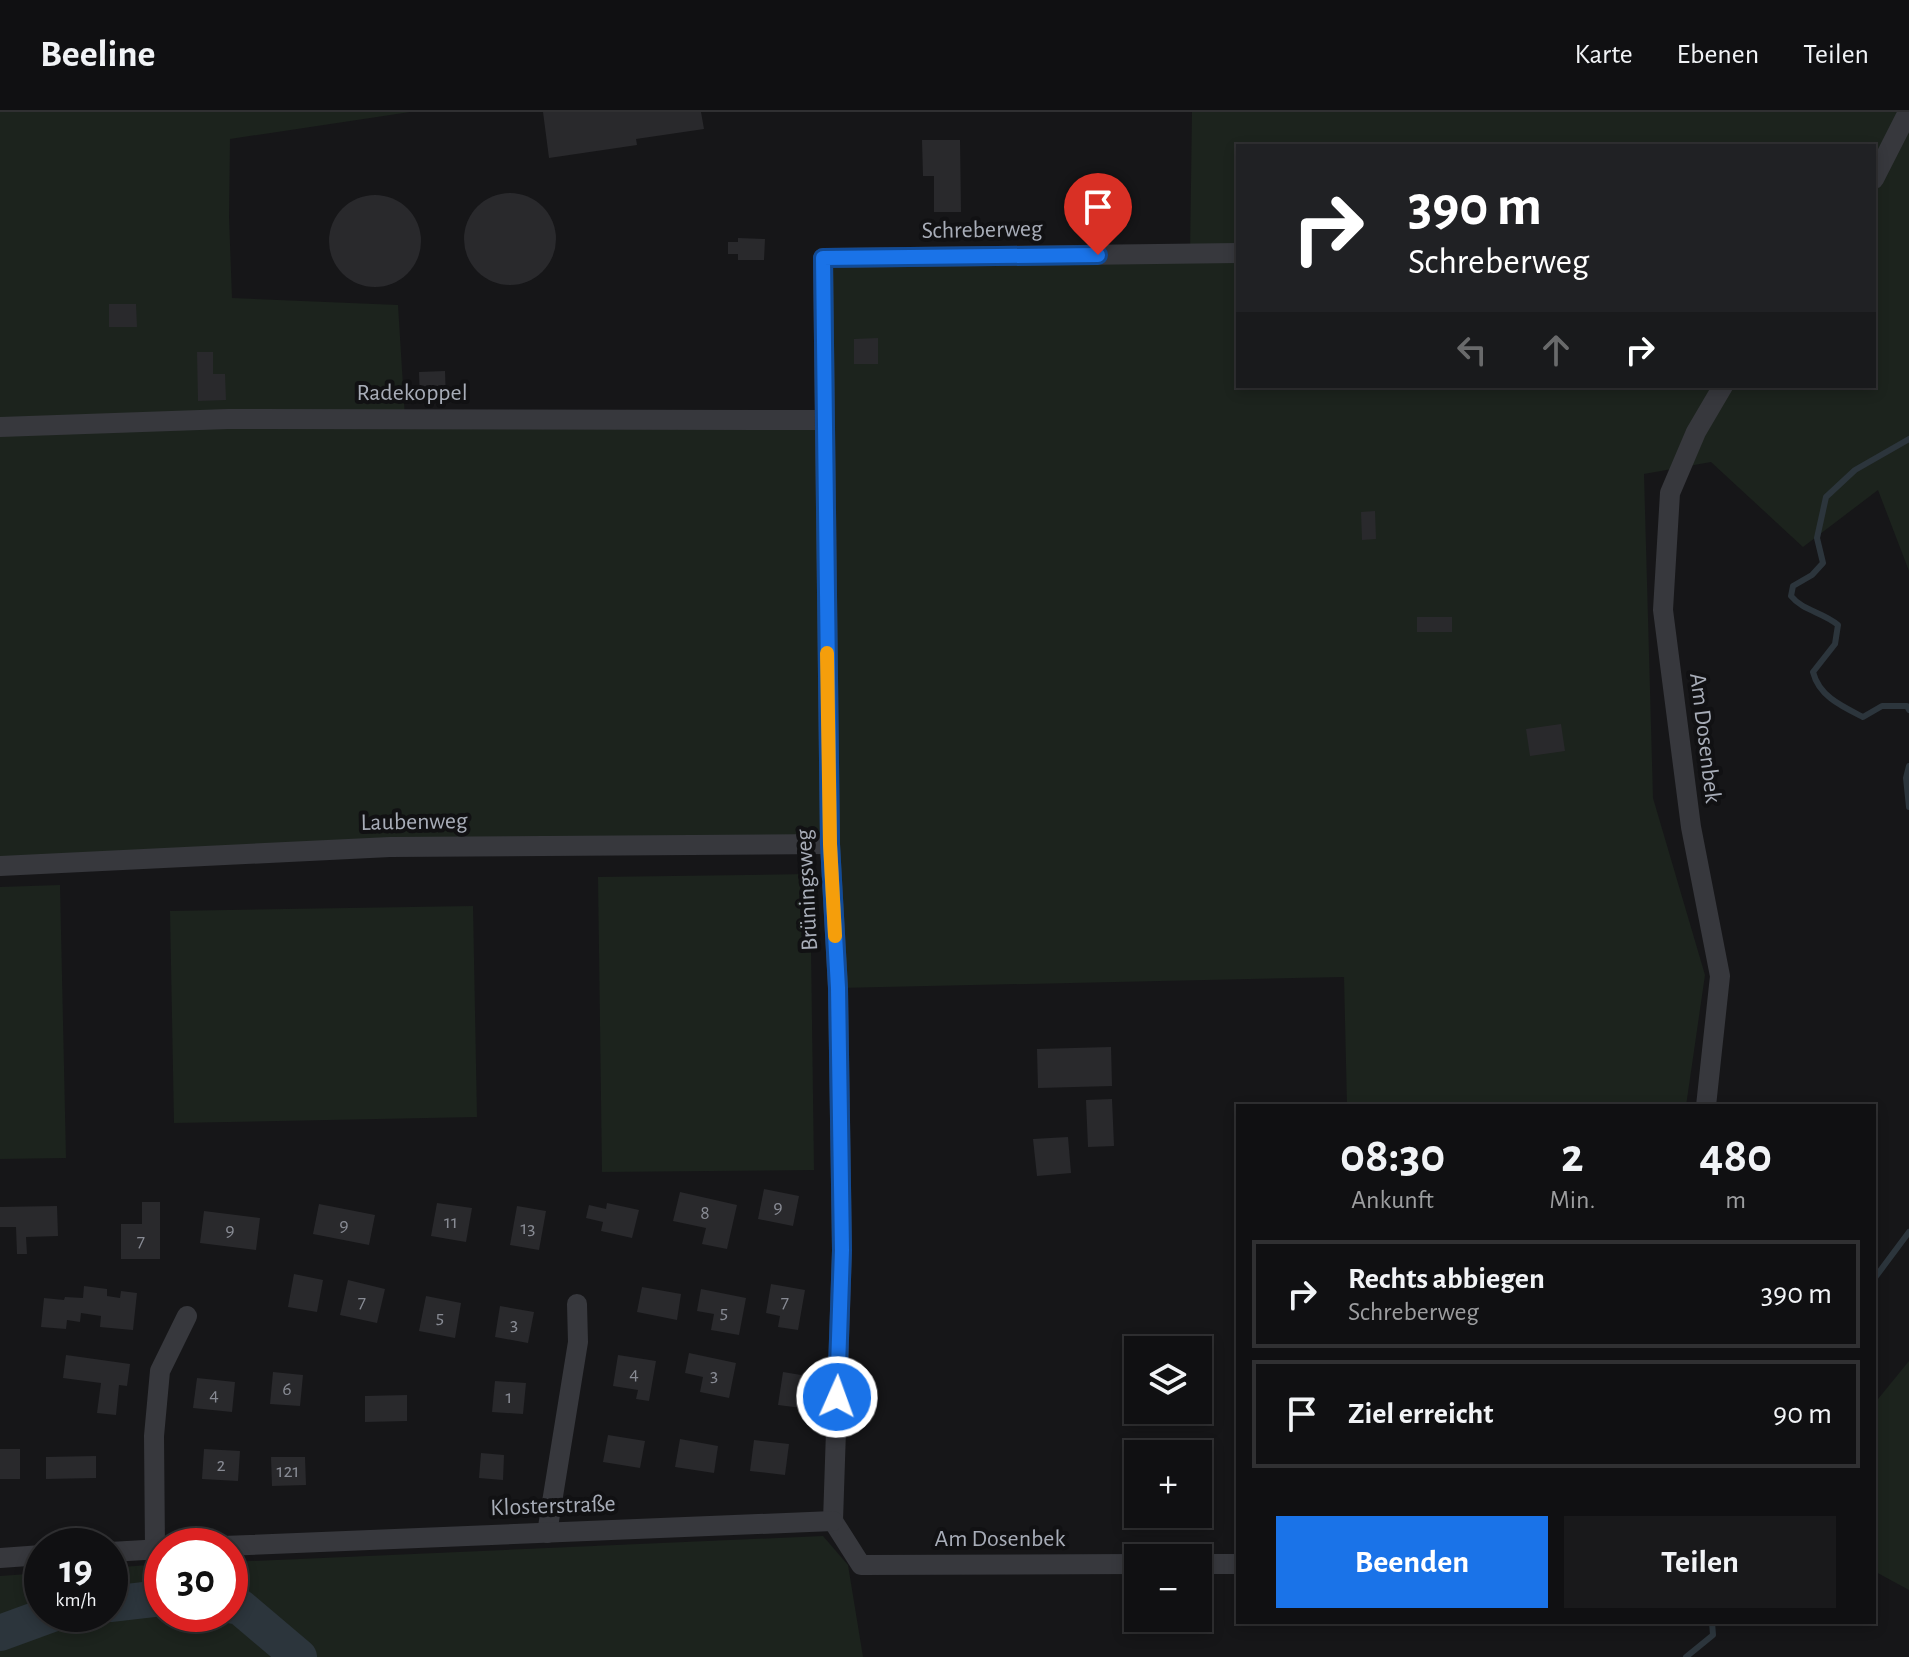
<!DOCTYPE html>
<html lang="de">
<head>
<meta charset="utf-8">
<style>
  body { margin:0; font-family:"Alegreya Sans",sans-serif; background:#19191b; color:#f1f3f6; height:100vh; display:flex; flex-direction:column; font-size:30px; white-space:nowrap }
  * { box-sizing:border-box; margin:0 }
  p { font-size:26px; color:#9c9d9f }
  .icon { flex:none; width:44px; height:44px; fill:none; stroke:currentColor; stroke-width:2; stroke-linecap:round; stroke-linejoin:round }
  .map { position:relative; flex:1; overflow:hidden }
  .side { position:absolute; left:1236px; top:992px; width:640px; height:520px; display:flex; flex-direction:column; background:#101012; border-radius:0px; box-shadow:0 4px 12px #0003,0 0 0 2px #303032 }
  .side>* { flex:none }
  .guide { position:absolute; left:1236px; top:32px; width:640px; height:244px; border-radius:0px; box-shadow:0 4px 12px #0003,0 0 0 2px #303032; background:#202124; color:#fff; overflow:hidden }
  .buttons { position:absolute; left:1124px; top:1224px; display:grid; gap:16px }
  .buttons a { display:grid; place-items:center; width:88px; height:88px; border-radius:0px; background:#101012; box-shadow:0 4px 12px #0003,0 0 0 2px #303032; font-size:40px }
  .speed { position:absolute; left:24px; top:1416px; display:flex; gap:16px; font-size:40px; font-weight:700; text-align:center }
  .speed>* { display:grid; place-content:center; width:104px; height:104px; border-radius:50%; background:#101012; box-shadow:0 4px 12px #0003,0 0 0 2px #303032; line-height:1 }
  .speed small { font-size:20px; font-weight:400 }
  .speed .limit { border:12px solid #d22; background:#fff; color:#111 }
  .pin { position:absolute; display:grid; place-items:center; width:68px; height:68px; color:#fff; margin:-82px -34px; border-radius:50% 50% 50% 0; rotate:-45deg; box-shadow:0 0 8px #0007 }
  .pin .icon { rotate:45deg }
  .me { position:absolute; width:88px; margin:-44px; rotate:2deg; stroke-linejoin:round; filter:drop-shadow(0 0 6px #0008) }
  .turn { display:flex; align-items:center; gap:28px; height:168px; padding:0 40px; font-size:36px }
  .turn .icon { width:104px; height:104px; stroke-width:2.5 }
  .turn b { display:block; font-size:56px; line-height:68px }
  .lanes { display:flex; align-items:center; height:76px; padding:0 40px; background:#0003; justify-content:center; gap:40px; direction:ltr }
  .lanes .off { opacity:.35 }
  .eta { display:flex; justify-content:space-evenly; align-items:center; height:136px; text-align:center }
  .eta b { font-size:48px; font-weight:700; line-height:56px }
  .action { display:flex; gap:16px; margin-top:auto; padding:16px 40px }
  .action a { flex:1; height:92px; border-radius:0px; background:#1a73e8; color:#fff; font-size:32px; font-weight:700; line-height:92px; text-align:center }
  .action a+a { background:#19191b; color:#f1f3f6 }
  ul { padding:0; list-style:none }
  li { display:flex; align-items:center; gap:24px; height:108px; margin:0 16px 12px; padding:0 24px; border:4px solid #303032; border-radius:0px }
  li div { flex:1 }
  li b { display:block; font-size:30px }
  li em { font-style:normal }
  header { display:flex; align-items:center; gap:48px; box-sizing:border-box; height:112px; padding:0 40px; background:#101012; border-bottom:2px solid #303032 }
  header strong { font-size:38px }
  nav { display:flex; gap:44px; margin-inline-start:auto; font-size:28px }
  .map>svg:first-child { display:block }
  .green { fill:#1c231d; fill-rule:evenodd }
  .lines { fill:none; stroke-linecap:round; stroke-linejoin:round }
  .stream { stroke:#2c353c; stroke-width:6 }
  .river { stroke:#2c353c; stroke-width:36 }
  .building { fill:#29292c }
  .minor { stroke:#37383d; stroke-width:20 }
  .route-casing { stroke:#114b97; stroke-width:20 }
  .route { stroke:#1a73e8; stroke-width:14 }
  .slow { stroke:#f59e0b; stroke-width:14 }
  .labels { text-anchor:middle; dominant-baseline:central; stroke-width:8; stroke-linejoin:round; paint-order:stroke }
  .number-label { font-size:20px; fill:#888b94 }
  .street-label { font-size:24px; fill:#a8adb8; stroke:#111113 }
</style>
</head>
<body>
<header>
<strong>Beeline</strong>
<nav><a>Karte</a><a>Ebenen</a><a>Teilen</a></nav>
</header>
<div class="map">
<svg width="1909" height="1545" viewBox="0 0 1909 1545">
  <rect width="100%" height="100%" fill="#161618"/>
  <g class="green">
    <path d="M0,0H410L230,27L229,105L232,186L398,193L405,306L824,308L823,146L1190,142L1192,0H1909V459L1878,378L1803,435L1711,350L1644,362L1653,686L1705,863L1686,994H1347L1344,865L838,876L830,733L0,754ZM1238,34H1874V274H1238Z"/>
    <path d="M810,762L814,1058L602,1060L598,765Z"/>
    <path d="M60,773L66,1046L0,1047V775Z"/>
    <path d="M473,794L477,1005L174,1011L170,799Z"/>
    <path d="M1909,1249V1478L1874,1459V1292Z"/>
    <path d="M823,1424L848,1453L863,1545H0V1464L42,1461V1502H110V1456L160,1452L162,1502H230V1480L243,1481L230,1470V1450Z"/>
  </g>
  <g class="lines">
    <g class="stream">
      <path d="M1909,327L1855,358L1826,385L1817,426L1823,451L1812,463L1793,474L1791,484C1803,499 1823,500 1838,513L1835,532L1813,560C1819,584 1841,594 1863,605L1882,594H1907L1909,598"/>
      <path d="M1909,654L1906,666L1909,695"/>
      <path d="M1874,1167L1909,1120"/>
      <path d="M1686,1545L1713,1523L1712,1510"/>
    </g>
    <g class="river">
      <path d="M110,1492L162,1486"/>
      <path d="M230,1493L240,1495L299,1545"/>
      <path d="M0,1521L52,1502"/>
    </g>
  </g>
  <g class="building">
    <path d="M543,0H701L704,17L636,27L637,33L549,46Z"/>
    <path d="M922,28H960L961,100H934V64H923Z"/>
    <circle cx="510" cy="127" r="46"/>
    <circle cx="375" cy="129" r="46"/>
    <path d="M738,126L765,127L764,148H738V142H728V130H738Z"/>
    <path d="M109,192H136L137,215H109Z"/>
    <path d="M878,226V252H854V227Z"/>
    <path d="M197,240H213V262H225L226,288L198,289Z"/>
    <path d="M445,259L446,290H420L419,260Z"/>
    <path d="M1375,399L1376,427L1362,428L1361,400Z"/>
    <rect x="1417" y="505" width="35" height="15"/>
    <path d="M1561,612L1565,639L1530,644L1526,617Z"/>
    <path d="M1111,935L1112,974L1038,976L1037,937Z"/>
    <path d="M1112,987L1114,1034L1088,1035L1086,988Z"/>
    <path d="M1068,1025L1071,1061L1037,1064L1033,1027Z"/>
    <path d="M764,1077L799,1084L793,1114L758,1107Z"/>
    <path d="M680,1080L737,1093L727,1137L702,1132L706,1116L673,1109Z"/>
    <path d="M142,1090H160V1147H121V1112H142Z"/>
    <path d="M437,1091L472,1096L466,1130L431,1124Z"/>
    <path d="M607,1091L639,1098L632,1126L601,1119L603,1110L586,1106L589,1093L606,1097Z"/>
    <path d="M319,1092L375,1103L369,1133L313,1122Z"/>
    <path d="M57,1094L58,1124L26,1125L27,1142H17L16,1115H0V1095Z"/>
    <path d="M517,1094L546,1099L539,1138L510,1133Z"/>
    <path d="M204,1099L260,1106L256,1138L200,1131Z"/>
    <path d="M294,1162L323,1168L317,1200L288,1195Z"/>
    <path d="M348,1168L385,1177L377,1211L340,1203Z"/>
    <path d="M771,1172L805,1178L798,1218L778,1215L780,1204L766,1201Z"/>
    <path d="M84,1174L107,1177V1184L120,1186L121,1179L137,1181L133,1218L100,1215L101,1204L81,1201L80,1210L67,1208L66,1217L41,1215L44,1186L64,1188L65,1185L83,1186Z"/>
    <path d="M642,1175L681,1182L677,1208L637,1200Z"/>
    <path d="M701,1177L746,1186L739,1223L711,1218L714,1202L697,1199Z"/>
    <path d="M426,1184L461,1191L455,1226L419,1219Z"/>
    <path d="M500,1194L534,1200L528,1231L495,1225Z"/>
    <path d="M689,1241L736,1251L729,1286L700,1280L703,1265L685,1261Z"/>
    <path d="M66,1243L130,1252L127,1274L119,1273L116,1303L97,1301L101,1271L63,1266Z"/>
    <path d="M618,1243L656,1249L649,1289L636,1287L638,1278L613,1274Z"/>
    <path d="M273,1260L303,1263L300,1294L270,1292Z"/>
    <path d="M783,1260L807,1264L802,1296L778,1293Z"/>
    <path d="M197,1266L235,1270L232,1300L193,1296Z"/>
    <path d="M495,1269L526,1271L523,1302L492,1300Z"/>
    <path d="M407,1283V1309L365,1310V1284Z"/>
    <path d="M608,1323L645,1329L640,1356L603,1350Z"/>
    <path d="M680,1327L718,1334L714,1361L675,1355Z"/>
    <path d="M754,1328L789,1332L785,1363L750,1359Z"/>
    <rect x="0" y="1337" width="20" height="30"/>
    <path d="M204,1337L240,1339L238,1369L202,1367Z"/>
    <path d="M481,1341L504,1343L503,1368L479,1366Z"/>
    <path d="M96,1344V1366L46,1367V1345Z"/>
    <path d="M271,1345H305L306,1373L272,1374Z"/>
  </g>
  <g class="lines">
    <g class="minor">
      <path d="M1874,67L1908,0"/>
      <path d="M0,315L228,307L824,308"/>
      <path d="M0,754L390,735L830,732"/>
      <path d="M1706,994L1720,864L1691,715L1663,498L1670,381L1696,320L1723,274"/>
      <path d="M833,1409L842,1138L838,876L830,732L823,146L1238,141"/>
      <path d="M833,1409L861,1453L1138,1452"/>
      <path d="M547,1421L578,1230L577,1192"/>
      <path d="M223,1434L833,1409"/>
      <path d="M155,1437L154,1324L160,1259L187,1204"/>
      <path d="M110,1440L162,1437"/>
      <path d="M0,1446L42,1443"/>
      <path d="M1198,1452H1238"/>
    </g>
  </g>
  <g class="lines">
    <g class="route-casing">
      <path id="route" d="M837,1285L842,1138L838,876L830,732L823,146L1098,143"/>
    </g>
    <use href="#route" class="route"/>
    <path class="slow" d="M827,541L830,732L835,824"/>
  </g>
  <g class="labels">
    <g class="number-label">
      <text x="778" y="1095">9</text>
      <text x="705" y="1101">8</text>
      <text x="451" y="1110">11</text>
      <text x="344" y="1113">9</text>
      <text x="528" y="1116">13</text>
      <text x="230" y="1118">9</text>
      <text x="141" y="1129">7</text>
      <text x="362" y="1190">7</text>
      <text x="785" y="1190">7</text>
      <text x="724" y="1200">5</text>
      <text x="440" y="1205">5</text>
      <text x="514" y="1212">3</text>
      <text x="634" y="1262">4</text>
      <text x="714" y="1263">3</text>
      <text x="287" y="1277">6</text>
      <text x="214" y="1283">4</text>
      <text x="509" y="1285">1</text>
      <text x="221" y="1353">2</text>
      <text x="288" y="1359">121</text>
    </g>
    <g class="street-label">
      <text transform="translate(982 118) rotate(-1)">Schreberweg</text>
      <text x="412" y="281">Radekoppel</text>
      <text transform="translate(1705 626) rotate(83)">Am Dosenbek</text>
      <text transform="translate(414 710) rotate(-1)">Laubenweg</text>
      <text transform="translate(807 778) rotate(-93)">Brüningsweg</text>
      <text transform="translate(553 1394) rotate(-2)">Klosterstraße</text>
      <text x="1000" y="1427">Am Dosenbek</text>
    </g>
  </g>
</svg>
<div class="buttons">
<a><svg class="icon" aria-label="layers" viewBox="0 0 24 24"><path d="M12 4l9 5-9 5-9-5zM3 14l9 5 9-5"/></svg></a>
<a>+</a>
<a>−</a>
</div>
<div class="speed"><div>19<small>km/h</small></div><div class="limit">30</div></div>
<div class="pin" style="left:1098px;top:143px;background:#d93025"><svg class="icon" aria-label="arrive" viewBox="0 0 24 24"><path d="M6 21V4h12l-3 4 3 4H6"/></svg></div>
<svg class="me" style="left:837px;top:1285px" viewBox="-20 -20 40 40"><circle r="17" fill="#1a73e8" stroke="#fff" stroke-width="3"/><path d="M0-11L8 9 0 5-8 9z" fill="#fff"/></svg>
<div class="guide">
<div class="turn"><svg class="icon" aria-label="right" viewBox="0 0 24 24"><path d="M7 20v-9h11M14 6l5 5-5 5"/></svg><div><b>390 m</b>Schreberweg</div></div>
<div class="lanes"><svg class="icon off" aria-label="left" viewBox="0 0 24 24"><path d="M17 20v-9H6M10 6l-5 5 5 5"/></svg><svg class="icon off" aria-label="ahead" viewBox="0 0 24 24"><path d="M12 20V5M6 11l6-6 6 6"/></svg><svg class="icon" aria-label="right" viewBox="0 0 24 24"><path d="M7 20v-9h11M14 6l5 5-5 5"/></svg></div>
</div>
<section class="side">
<div class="eta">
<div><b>08:30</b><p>Ankunft</p></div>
<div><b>2</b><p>Min.</p></div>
<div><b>480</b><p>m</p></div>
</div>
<ul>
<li><svg class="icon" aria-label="right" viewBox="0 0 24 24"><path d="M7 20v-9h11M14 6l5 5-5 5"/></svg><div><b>Rechts abbiegen</b><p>Schreberweg</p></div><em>390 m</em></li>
<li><svg class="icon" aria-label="arrive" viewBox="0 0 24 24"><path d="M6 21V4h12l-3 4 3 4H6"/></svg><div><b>Ziel erreicht</b></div><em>90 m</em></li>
</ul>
<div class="action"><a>Beenden</a><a>Teilen</a></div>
</section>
</div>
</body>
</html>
